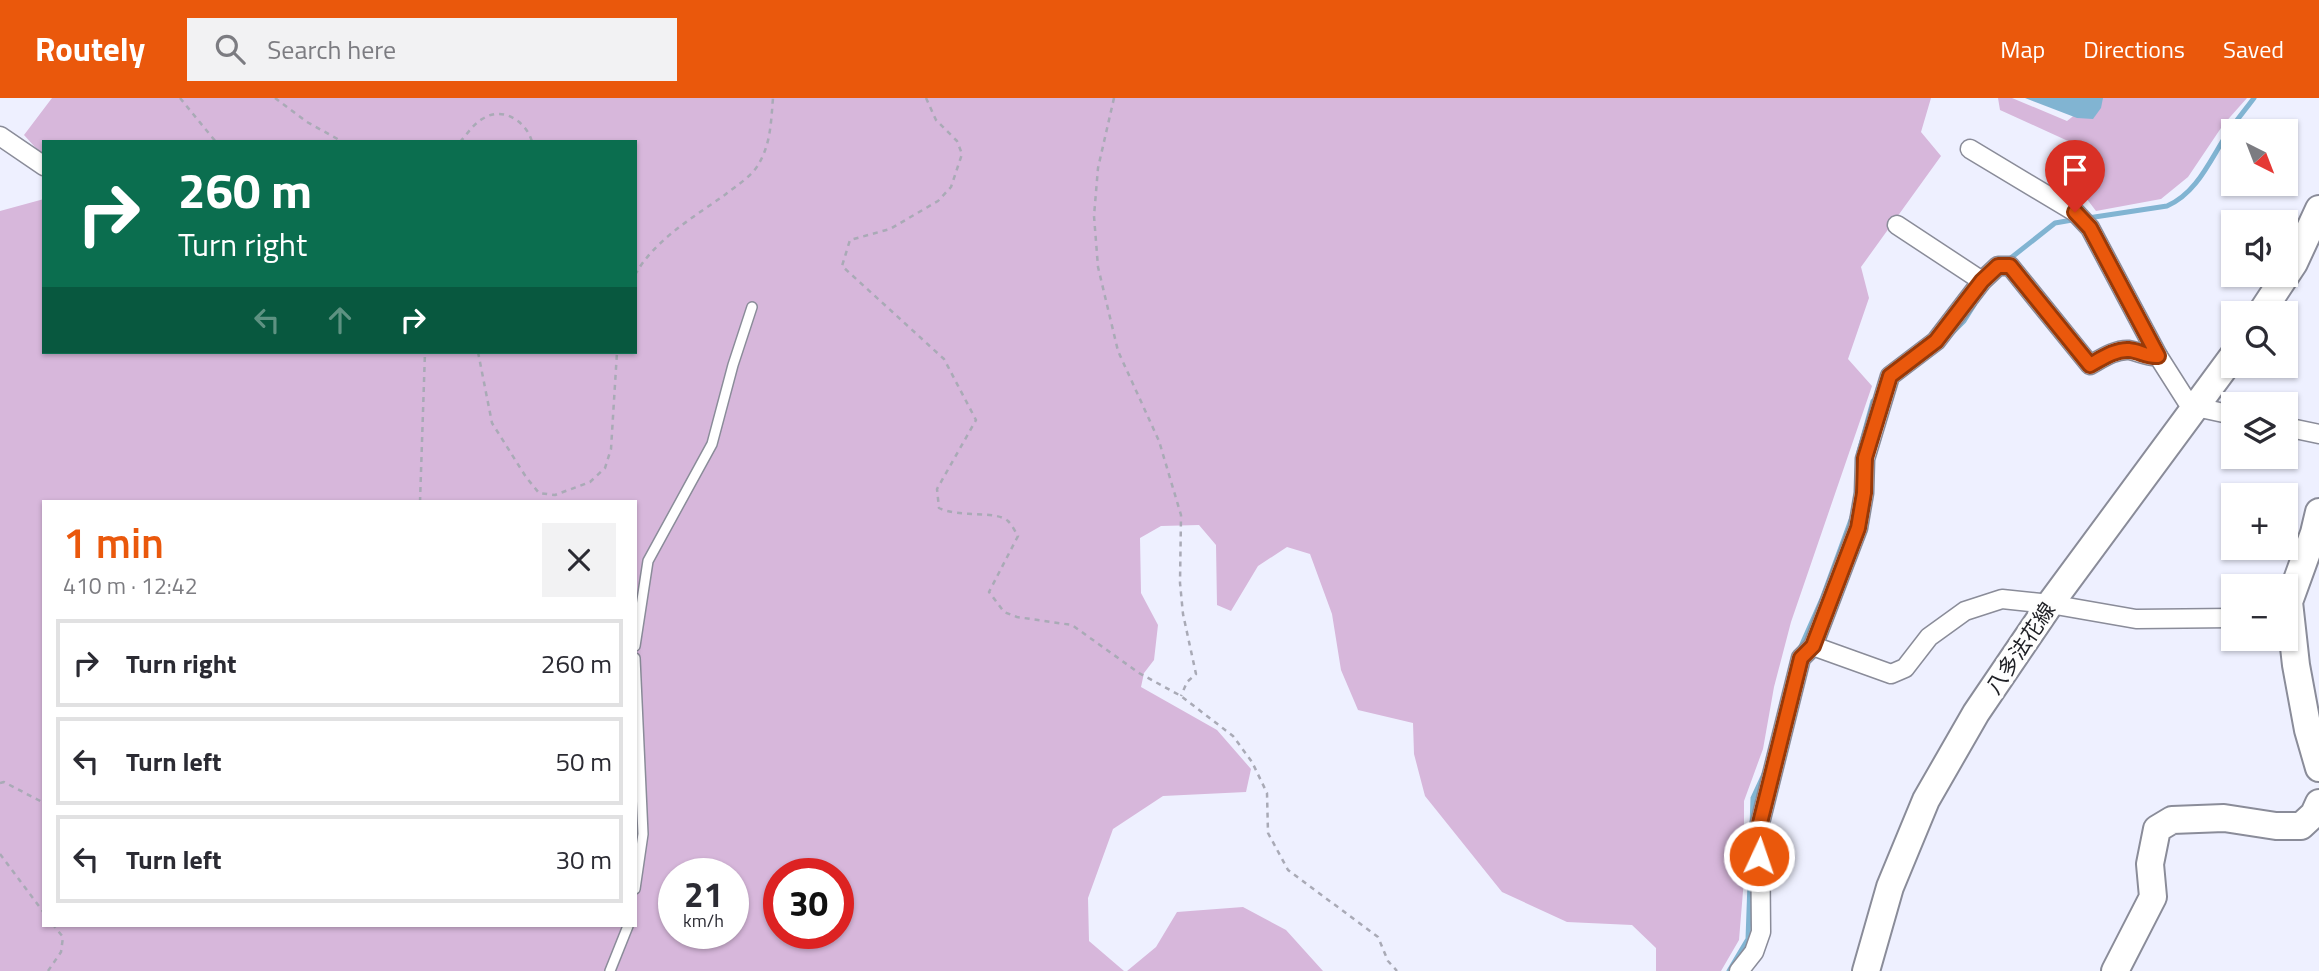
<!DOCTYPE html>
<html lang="en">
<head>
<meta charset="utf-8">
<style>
  body { margin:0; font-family:"Titillium Web","Noto Sans JP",sans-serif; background:#f2f2f3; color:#2b2b33; height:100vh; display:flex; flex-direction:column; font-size:26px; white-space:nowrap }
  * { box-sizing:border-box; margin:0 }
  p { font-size:23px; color:#7c7c81 }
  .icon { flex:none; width:38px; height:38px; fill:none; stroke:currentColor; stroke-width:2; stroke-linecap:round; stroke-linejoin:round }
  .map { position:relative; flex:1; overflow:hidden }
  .side { position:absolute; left:42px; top:402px; width:595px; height:427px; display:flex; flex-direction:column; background:#fff; border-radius:0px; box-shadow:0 2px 5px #0004 }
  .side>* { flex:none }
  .hud { position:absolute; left:42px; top:42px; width:595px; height:214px; border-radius:0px; box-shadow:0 2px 5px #0004; background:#0b6e4f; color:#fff; overflow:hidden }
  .needle { width:46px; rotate:138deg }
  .fabs { position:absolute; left:2221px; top:21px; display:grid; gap:14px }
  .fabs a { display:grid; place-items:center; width:77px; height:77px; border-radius:0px; background:#fff; box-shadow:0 2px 5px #0004; font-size:35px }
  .speed { position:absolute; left:658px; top:760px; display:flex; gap:14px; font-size:35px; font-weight:700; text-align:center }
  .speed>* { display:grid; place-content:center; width:91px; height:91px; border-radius:50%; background:#fff; box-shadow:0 2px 5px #0004; line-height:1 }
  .speed small { font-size:18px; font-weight:400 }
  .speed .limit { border:10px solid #d22; background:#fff; color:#111 }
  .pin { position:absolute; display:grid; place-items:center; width:60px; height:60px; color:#fff; margin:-72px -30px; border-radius:50% 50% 50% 0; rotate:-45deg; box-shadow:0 0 7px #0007 }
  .pin .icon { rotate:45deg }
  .me { position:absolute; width:77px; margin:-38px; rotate:3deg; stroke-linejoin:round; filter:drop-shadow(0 0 5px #0008) }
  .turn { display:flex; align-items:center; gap:24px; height:147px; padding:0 21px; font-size:32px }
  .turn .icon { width:91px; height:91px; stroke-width:2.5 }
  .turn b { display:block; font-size:49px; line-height:60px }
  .lanes { display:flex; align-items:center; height:66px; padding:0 21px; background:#0003; justify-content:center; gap:35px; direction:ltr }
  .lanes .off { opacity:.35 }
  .round { display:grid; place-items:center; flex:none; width:74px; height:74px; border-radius:0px; background:#f2f2f3 }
  .overview { display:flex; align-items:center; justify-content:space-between; height:119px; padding:0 21px }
  h1 { font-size:42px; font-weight:600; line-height:52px; color:#ea580c }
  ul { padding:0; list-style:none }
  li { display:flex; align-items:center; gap:21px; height:88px; margin:0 14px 10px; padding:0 7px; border:4px solid #e1e1e2; border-radius:0px }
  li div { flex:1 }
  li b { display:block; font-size:26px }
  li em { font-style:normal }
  header { display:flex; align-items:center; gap:42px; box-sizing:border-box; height:98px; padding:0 35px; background:#ea580c; color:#fff }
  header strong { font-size:33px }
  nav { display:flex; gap:38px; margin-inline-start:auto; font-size:24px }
  .search { width:490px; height:63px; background:#f2f2f3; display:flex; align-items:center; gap:18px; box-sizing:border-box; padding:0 24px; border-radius:0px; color:#7c7c81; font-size:26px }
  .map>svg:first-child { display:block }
  .green { fill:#d7b7db; fill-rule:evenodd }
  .water { fill:#81b4d2 }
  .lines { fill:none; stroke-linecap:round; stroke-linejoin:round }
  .stream { stroke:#81b4d2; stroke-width:5 }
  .lane-casing { stroke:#8a8c99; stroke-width:12 }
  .street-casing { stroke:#8a8c99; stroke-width:21 }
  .secondary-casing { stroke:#8a8c99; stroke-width:30 }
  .path { stroke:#a9aab6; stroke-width:2.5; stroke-dasharray:5 5; stroke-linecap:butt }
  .lane { stroke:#fff; stroke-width:9 }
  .street { stroke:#fff; stroke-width:18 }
  .secondary { stroke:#fff; stroke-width:26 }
  .route-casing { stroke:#983908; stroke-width:18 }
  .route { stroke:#ea580c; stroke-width:12 }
  .labels { text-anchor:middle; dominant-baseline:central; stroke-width:7; stroke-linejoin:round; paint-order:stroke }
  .street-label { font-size:21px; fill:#202126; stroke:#fefefe }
</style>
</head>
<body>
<header>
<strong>Routely</strong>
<div class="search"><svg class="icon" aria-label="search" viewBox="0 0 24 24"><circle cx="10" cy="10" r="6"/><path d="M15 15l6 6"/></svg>Search here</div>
<nav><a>Map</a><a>Directions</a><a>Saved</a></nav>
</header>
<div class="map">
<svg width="2319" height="873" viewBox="0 0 2319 873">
  <rect width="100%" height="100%" fill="#eef0ff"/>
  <g class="green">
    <path d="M52,0H1931L1921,34L1941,58L1861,169L1869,200L1848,261L1872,288L1791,524L1774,589L1763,651L1744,703V781L1739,842L1721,873H1656V850L1632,827L1567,824L1502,794L1425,698L1414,656L1413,625L1358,612L1341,572L1332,516L1310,456L1287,449L1258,468L1231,513L1217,507L1216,447L1199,427L1161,428L1140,440L1141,495L1158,527L1154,562L1144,575L1141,589L1217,632L1251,671L1246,694L1163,698L1113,731L1088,800L1089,843L1124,873H0V113L44,101V254H635V44H44V59L24,37ZM44,404H635V828H44ZM674,775H733V835H674ZM779,775H838V835H779Z"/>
    <path d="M1998,0H2012L2067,23L2091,4L2092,0H2247L2223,27L2188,79L2161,101L2096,113L2077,88L2081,56L2068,43L2000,12Z"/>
    <path d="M1243,809L1286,832L1323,873H1127L1156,849L1177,814Z"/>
  </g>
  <path class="water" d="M2025,0H2103L2101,10L2093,21L2077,20Z"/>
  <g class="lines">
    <g class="stream">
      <path d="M2088,120L2167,108C2197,95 2210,62 2227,36C2235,24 2245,12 2254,0"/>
      <path d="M2007,163L2055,125L2078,121"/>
      <path d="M1952,235L1964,223L1974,207"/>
      <path d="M1859,354L1873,303"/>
      <path d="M1799,553L1822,501L1852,419"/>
      <path d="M1729,873L1748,841L1753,700L1765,674"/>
    </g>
    <g class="lane-casing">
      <g id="lane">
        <path d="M635,548L648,463L712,346L733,267L752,209"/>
        <path d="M635,560L643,736L635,791"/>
        <path d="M610,873L628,828"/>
      </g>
    </g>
    <g class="street-casing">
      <g id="street">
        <path d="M0,38L44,68"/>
        <path d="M1970,51L2075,114L2090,130L2158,258"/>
        <path d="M1897,127L1982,183"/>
        <path d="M2286,329L2319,336"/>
        <path d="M1813,548L1858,430L1864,395L1865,361L1890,278L1936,243L1982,183L1998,168H2010L2090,267C2101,261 2115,251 2129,252C2140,254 2147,259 2158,258L2186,302L2196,309L2233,317"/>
        <path d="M1739,873L1754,854L1761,834L1760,725L1801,560L1813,548L1891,576L1905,570L1929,539L1965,513L2002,501L2050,506L2136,521L2233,520"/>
      </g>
    </g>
    <g class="secondary-casing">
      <g id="secondary">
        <path d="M2261,215L2294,165L2319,111"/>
        <path d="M2319,414L2314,435L2289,504L2296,567L2308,632L2319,670"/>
        <path d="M1866,873L1890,789L1926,702L1976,615L2050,506L2233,258"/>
        <path d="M2115,873L2153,799L2150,766L2157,731L2172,722L2224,720L2276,728H2301L2314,716L2319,705"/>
      </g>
    </g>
    <g class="path">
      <path d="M180,0L216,44"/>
      <path d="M275,0L307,24L343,44"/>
      <path d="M926,0L936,22L957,43L962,56L951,89L938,103L890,131L850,142L842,168L944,261L976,322L937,391L939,410C959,420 996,412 1008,423C1012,427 1015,433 1018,438L989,494L1004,514L1017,519L1072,527L1139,575L1181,598L1233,638L1252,664L1267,695L1268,735L1288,772L1378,839L1388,863L1397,873"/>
      <path d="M1114,0L1098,70L1094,118L1098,169L1118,253L1159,343L1181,417L1180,485L1183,516L1196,576L1187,584L1181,598"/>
      <path d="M460,44C468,35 474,25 484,20C503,8 527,24 532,44"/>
      <path d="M635,177C654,142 694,119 726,96C736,88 752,78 758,67C771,46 771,23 773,0"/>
      <path d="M478,254L492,325L526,379L539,395L555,397L590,384L605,370L611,351L617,254"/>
      <path d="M420,404L425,254"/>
      <path d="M0,685L4,684L44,705"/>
      <path d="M0,756L44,815"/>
      <path d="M48,873L61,854L63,839L54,828"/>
    </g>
    <use href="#lane" class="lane"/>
    <use href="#street" class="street"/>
    <use href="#secondary" class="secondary"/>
  </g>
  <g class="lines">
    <g class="route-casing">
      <path id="route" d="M1759,758L1760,725L1801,560L1813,548L1858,430L1864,395L1865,360L1890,278L1936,243L1982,183L1998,168H2010L2090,267C2101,261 2115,251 2129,252C2140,253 2147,259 2158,258L2090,130L2075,114"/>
    </g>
    <use href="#route" class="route"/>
  </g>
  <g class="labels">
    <g class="street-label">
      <text transform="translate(2020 550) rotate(-56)">八多法花線</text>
    </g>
  </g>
</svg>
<div class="fabs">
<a><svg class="needle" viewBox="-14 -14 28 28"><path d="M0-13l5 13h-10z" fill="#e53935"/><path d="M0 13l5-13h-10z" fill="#7c7c81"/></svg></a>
<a><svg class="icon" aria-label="sound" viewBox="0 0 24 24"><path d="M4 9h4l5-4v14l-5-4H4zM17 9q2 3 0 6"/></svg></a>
<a><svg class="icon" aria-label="search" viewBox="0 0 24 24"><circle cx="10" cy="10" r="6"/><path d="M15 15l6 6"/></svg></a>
<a><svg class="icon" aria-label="layers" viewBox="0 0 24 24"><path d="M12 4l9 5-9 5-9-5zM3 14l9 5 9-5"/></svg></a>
<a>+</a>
<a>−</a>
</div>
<div class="speed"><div>21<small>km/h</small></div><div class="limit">30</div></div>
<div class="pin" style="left:2075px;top:114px;background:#d93025"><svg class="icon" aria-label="arrive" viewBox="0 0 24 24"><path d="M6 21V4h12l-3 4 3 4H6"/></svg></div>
<svg class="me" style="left:1759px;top:758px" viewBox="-20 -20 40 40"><circle r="17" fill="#ea580c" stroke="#fff" stroke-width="3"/><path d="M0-11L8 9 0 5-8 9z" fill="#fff"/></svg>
<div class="hud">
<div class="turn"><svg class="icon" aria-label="right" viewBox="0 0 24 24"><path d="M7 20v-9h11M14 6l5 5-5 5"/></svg><div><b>260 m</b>Turn right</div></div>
<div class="lanes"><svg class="icon off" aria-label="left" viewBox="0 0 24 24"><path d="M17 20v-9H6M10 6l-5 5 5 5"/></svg><svg class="icon off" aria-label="ahead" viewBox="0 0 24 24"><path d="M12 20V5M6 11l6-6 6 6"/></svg><svg class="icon" aria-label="right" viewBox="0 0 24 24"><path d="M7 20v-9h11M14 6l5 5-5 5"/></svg></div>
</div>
<section class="side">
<div class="overview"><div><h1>1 min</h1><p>410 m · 12:42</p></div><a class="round"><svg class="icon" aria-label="close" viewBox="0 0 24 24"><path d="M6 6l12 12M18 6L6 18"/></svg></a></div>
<ul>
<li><svg class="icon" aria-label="right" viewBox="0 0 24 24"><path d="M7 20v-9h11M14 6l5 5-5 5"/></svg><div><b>Turn right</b></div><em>260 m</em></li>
<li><svg class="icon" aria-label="left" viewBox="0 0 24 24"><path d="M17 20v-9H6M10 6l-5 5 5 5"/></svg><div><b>Turn left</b></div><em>50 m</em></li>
<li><svg class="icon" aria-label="left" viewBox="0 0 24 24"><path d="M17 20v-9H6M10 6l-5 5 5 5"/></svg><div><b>Turn left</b></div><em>30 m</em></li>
</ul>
</section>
</div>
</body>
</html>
